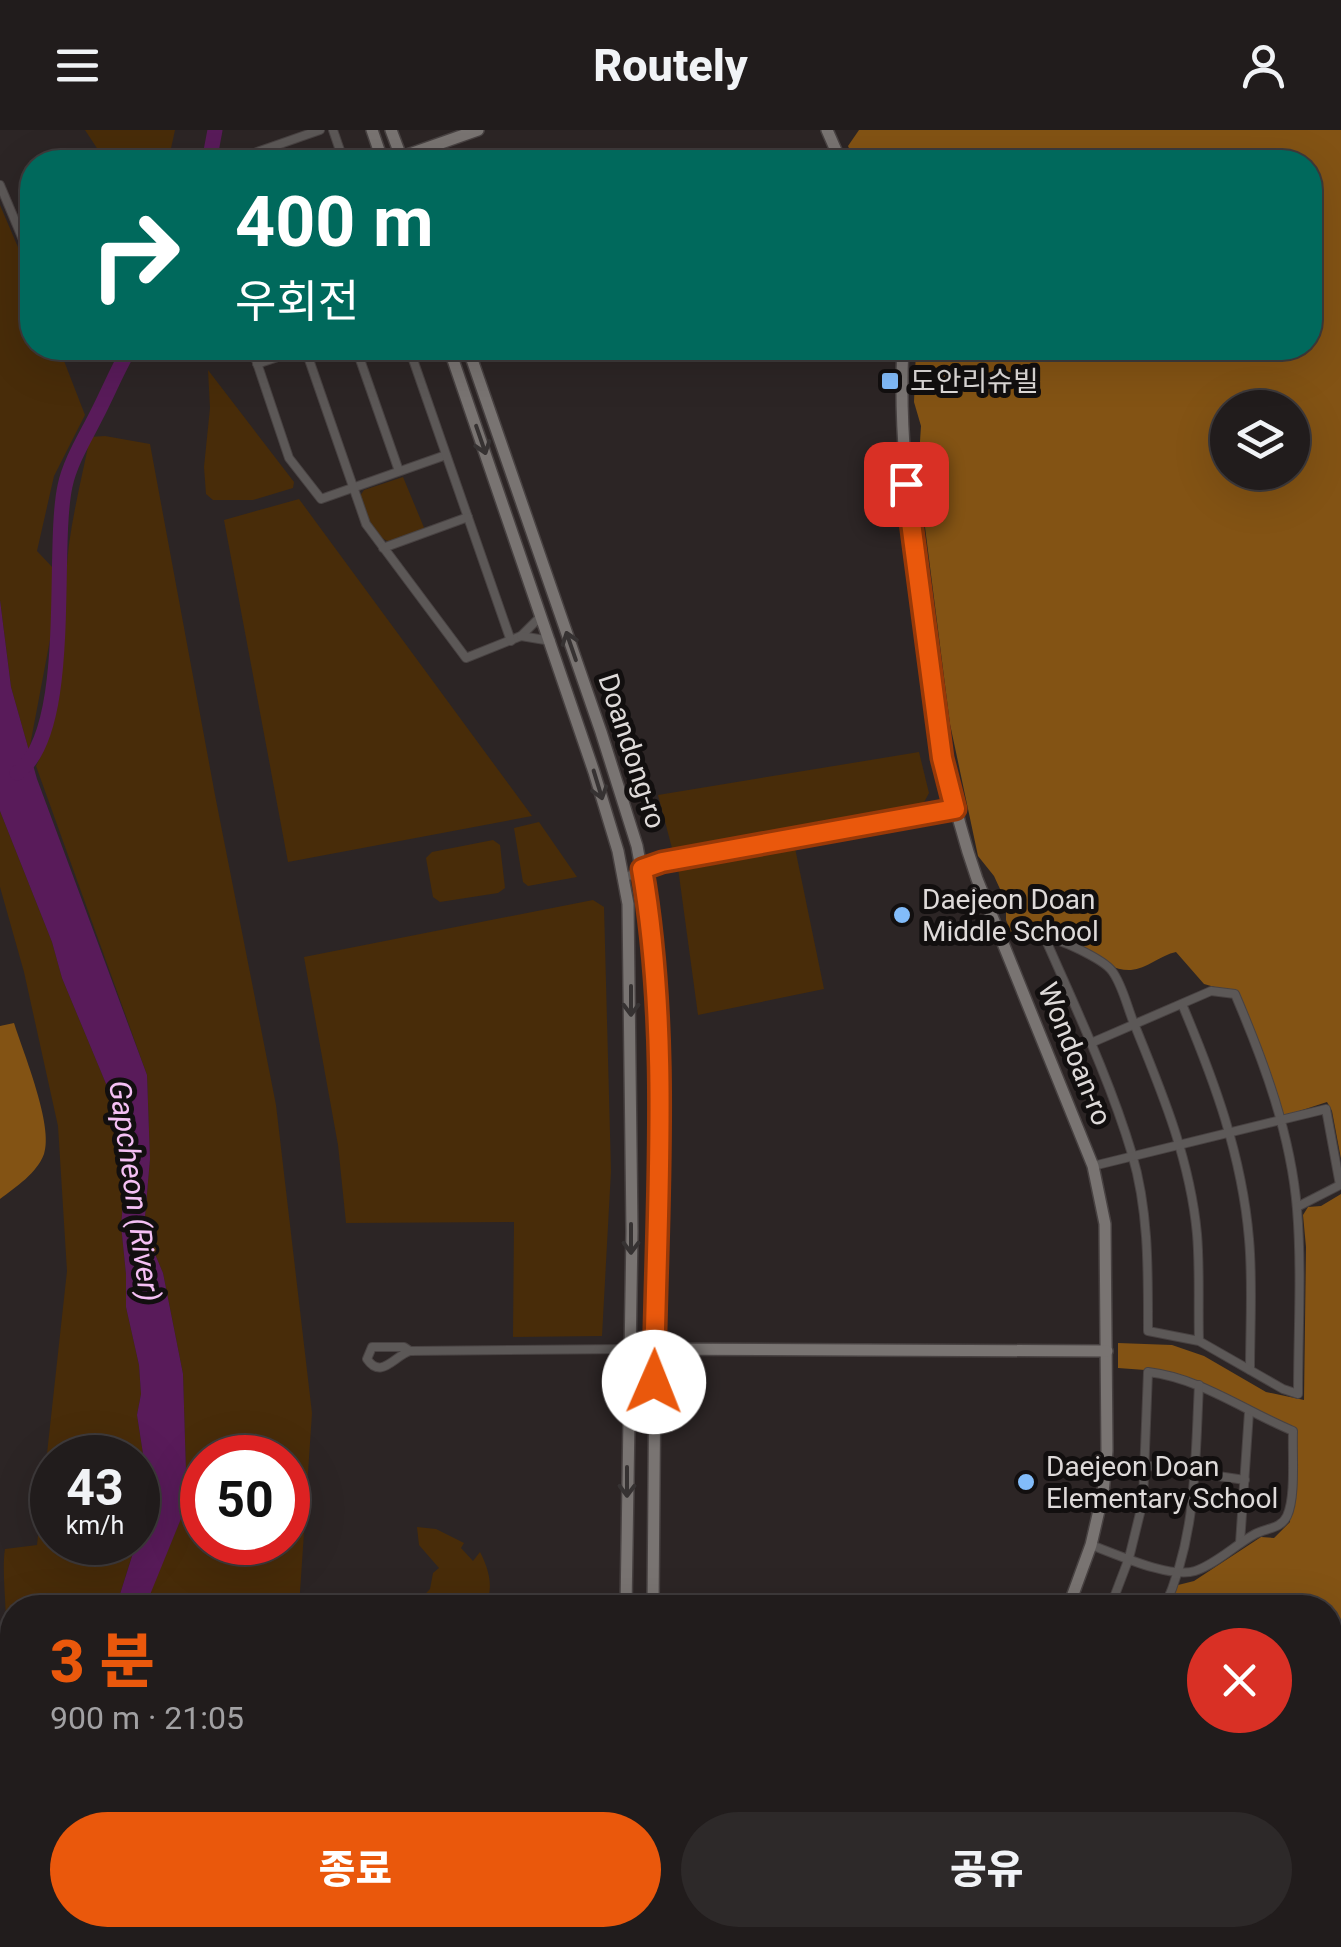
<!DOCTYPE html>
<html lang="ko">
<head>
<meta charset="utf-8">
<style>
  body { margin:0; font-family:Roboto,"Noto Sans KR",sans-serif; background:#2d2929; color:#f1f3f6; height:100vh; display:flex; flex-direction:column; font-size:38px; white-space:nowrap }
  * { box-sizing:border-box; margin:0 }
  p { font-size:32px; color:#a2a1a3 }
  .icon { flex:none; width:55px; height:55px; fill:none; stroke:currentColor; stroke-width:2; stroke-linecap:round; stroke-linejoin:round }
  .map { position:relative; flex:1; overflow:hidden }
  .drawer { position:absolute; left:0px; top:1465px; width:1342px; height:352px; display:flex; flex-direction:column; background:#211c1c; border-radius:40px 40px 0 0; box-shadow:0 10px 40px #0002,0 0 0 2px #3e3a3b }
  .drawer>* { flex:none }
  .hud { position:absolute; left:20px; top:20px; width:1302px; height:210px; border-radius:40px; box-shadow:0 10px 40px #0002,0 0 0 2px #3e3a3b; background:#00695c; color:#fff; overflow:hidden }
  .fabs { position:absolute; left:1210px; top:260px; display:grid; gap:20px }
  .fabs a { display:grid; place-items:center; width:100px; height:100px; border-radius:50%; background:#211c1c; box-shadow:0 10px 40px #0002,0 0 0 2px #3e3a3b; font-size:50px }
  .speed { position:absolute; left:30px; top:1305px; display:flex; gap:20px; font-size:50px; font-weight:700; text-align:center }
  .speed>* { display:grid; place-content:center; width:130px; height:130px; border-radius:50%; background:#211c1c; box-shadow:0 10px 40px #0002,0 0 0 2px #3e3a3b; line-height:1 }
  .speed small { font-size:25px; font-weight:400 }
  .speed .limit { border:15px solid #d22; background:#fff; color:#111 }
  .pin { position:absolute; display:grid; place-items:center; width:85px; height:85px; color:#fff; margin:-42px; border-radius:20px; box-shadow:0 5px 15px #0006 }
  .me { position:absolute; width:110px; margin:-55px; rotate:1deg; stroke-linejoin:round; filter:drop-shadow(0 0 8px #0008) }
  .turn { display:flex; align-items:center; gap:35px; height:210px; padding:0 50px; font-size:45px }
  .turn .icon { width:130px; height:130px; stroke-width:2.5 }
  .turn b { display:block; font-size:70px; line-height:85px }
  .round { display:grid; place-items:center; flex:none; width:105px; height:105px; border-radius:52px; background:#2d2929 }
  .headline { display:flex; align-items:center; justify-content:space-between; height:170px; padding:0 50px }
  h1 { font-size:60px; font-weight:800; line-height:75px; color:#ea580c }
  .cta { display:flex; gap:20px; margin-top:auto; padding:20px 50px }
  .cta a { flex:1; height:115px; border-radius:60px; background:#ea580c; color:#fff; font-size:40px; font-weight:800; line-height:115px; text-align:center }
  .cta a+a { background:#2d2929; color:#f1f3f6 }
  header { display:flex; justify-content:space-between; align-items:center; height:130px; padding:0 50px; background:#211c1c; font-size:45px; font-weight:800 }
  .map>svg:first-child { display:block }
  .green { fill:#482c09; fill-rule:evenodd }
  .forest { fill:#835314; fill-rule:evenodd }
  .water { fill:#591b5a }
  .lines { fill:none; stroke-linecap:round; stroke-linejoin:round }
  .river { stroke:#591b5a; stroke-width:15 }
  .street-casing { stroke:#484242; stroke-width:10 }
  .secondary-casing { stroke:#484242; stroke-width:14 }
  .street { stroke:#5c5857; stroke-width:8 }
  .secondary { stroke:#797472; stroke-width:11 }
  .oneway { stroke:#363232 }
  .route-casing { stroke:#983908; stroke-width:25 }
  .route { stroke:#ea580c; stroke-width:18 }
  .poi-dot { fill:#82bcfa; stroke:#120f0f; stroke-width:4 }
  .labels { text-anchor:middle; dominant-baseline:central; stroke-width:10; stroke-linejoin:round; paint-order:stroke }
  .poi-label { font-size:28px; fill:#dedad9; stroke:#120f0f; text-anchor:start }
  .street-label { font-size:28px; fill:#dedad9; stroke:#120f0f }
  .water-label { font-size:30px; font-style:italic; fill:#f5c0f4; stroke:#120f0f }
</style>
</head>
<body>
<header><svg class="icon" aria-label="menu" viewBox="0 0 24 24"><path d="M4 6h16M4 12h16M4 18h16"/></svg>Routely<svg class="icon" aria-label="person" viewBox="0 0 24 24"><circle cx="12" cy="8" r="4"/><path d="M4 21q1-7 8-7t8 7"/></svg></header>
<div class="map">
<svg width="1341" height="1817" viewBox="0 0 1341 1817">
  <rect width="100%" height="100%" fill="#2c2525"/>
  <g class="green">
    <path d="M85,0H175L168,32H106Z"/>
    <path d="M0,75L32,150V218H59L85,285L54,346L37,421L53,438L56,478L29,621L11,557L0,470Z"/>
    <path d="M208,240L294,352L293,358L253,370H213L206,364L204,337L210,278Z"/>
    <path d="M105,306L150,314L215,665L276,975L312,1283L299,1477L144,1476L187,1374L183,1244L163,1143L144,1098L150,1029L147,945L36,636C71,567 60,488 69,414C74,378 83,342 90,307ZM202,1328H288V1412H202Z"/>
    <path d="M403,347L425,400L389,412C371,404 366,383 360,366L364,360Z"/>
    <path d="M299,369L532,686L288,732L224,390Z"/>
    <path d="M919,622L929,663L922,676L673,722L658,665Z"/>
    <path d="M0,681L52,812L62,848L114,973L128,1024L121,1095L126,1144V1177L139,1235L141,1264L137,1285L150,1369L138,1409V1328H52V1412L136,1413L116,1477L12,1478V1682L0,1686V1528C13,1507 0,1450 5,1419L37,1415L67,1141L58,996L24,842L0,757Z"/>
    <path d="M539,692L577,747L528,756L523,752L514,698Z"/>
    <path d="M493,710L500,715L505,758L498,763L440,772L433,767L426,728L432,722Z"/>
    <path d="M795,718L824,859L698,885L678,738Z"/>
    <path d="M593,770L604,777L611,1041L602,1206L513,1207L514,1092L346,1093L338,1015L304,827Z"/>
    <path d="M417,1397L436,1399L464,1413L461,1418L473,1431L480,1422C489,1439 495,1460 484,1477L412,1478L430,1459L433,1443L439,1438L419,1415Z"/>
    <path d="M12,1711V1805H178L172,1817H0V1719Z"/>
  </g>
  <g class="forest">
    <path d="M859,0H1341V1029L1332,981L1327,972L1284,986L1280,983L1236,863L1204,854L1176,822C1161,825 1146,839 1131,840C1106,842 1066,809 1046,794L1013,808L1006,790V772L994,746L978,726L950,594L918,342L921,296L914,272L916,218H1310V32H855L848,16ZM1228,278H1292V342H1228Z"/>
    <path d="M14,893C23,922 54,996 44,1024C37,1043 16,1057 0,1069V896Z"/>
    <path d="M1341,1064V1817H1085L1093,1805H1330V1478L1164,1477L1174,1456L1194,1451L1261,1407L1274,1408L1290,1392L1293,1300L1190,1248L1172,1242L1118,1238V1213L1172,1215L1204,1226L1266,1262L1304,1270L1306,1117L1303,1085L1308,1077L1321,1076Z"/>
  </g>
  <path class="water" d="M0,470L11,557L37,649L147,945L150,1029L144,1098L163,1143L183,1244L187,1374L145,1477H116L150,1369L137,1285L141,1264L139,1235L126,1177V1144L121,1095L128,1024L114,973L62,848L52,812L0,681Z"/>
  <g class="lines">
    <g class="river">
      <path d="M209,32L215,0"/>
      <path d="M17,643C75,603 51,421 65,356C70,332 85,308 96,286C108,263 117,240 130,218"/>
    </g>
    <g class="street-casing">
      <g id="street">
        <path d="M333,0L344,32"/>
        <path d="M251,32L257,22L320,0"/>
        <path d="M0,55L32,131"/>
        <path d="M252,218L289,328L321,369L446,325"/>
        <path d="M305,218L366,394L466,528L521,506L540,487"/>
        <path d="M356,218L399,341"/>
        <path d="M409,218L511,511"/>
        <path d="M257,234L304,218"/>
        <path d="M383,418L468,387"/>
        <path d="M521,506L551,511"/>
        <path d="M623,748L662,733L955,679"/>
        <path d="M1182,874C1214,950 1242,1025 1249,1109C1253,1152 1250,1197 1250,1240"/>
        <path d="M1091,913L1211,861L1235,864C1264,932 1291,1005 1297,1079C1302,1140 1298,1203 1298,1264L1283,1259L1199,1211L1148,1201C1148,1142 1149,1081 1132,1024C1110,950 1076,879 1045,808C1058,807 1104,830 1112,841C1122,854 1127,876 1133,891C1161,960 1190,1028 1197,1104C1200,1139 1198,1176 1199,1211"/>
        <path d="M1093,1036L1326,979L1340,1055L1297,1077"/>
        <path d="M410,1221C394,1226 381,1250 367,1229L372,1217H404L410,1221L629,1219"/>
        <path d="M1143,1335L1245,1350"/>
        <path d="M1240,1413L1249,1282"/>
        <path d="M1091,1415C1116,1424 1170,1449 1195,1441C1216,1434 1235,1415 1255,1404C1266,1398 1281,1399 1287,1386C1296,1367 1292,1324 1293,1301C1245,1281 1200,1248 1148,1242L1143,1371L1129,1428L1110,1478"/>
        <path d="M1164,1478C1197,1407 1195,1330 1199,1255"/>
        <path d="M910,1805L925,1817"/>
        <path d="M714,1812L747,1805"/>
        <path d="M824,1817L835,1805"/>
        <path d="M924,1817L933,1805"/>
        <path d="M992,1817L1001,1805"/>
        <path d="M1054,1817L1063,1805"/>
      </g>
    </g>
    <g class="secondary-casing">
      <g id="secondary">
        <path d="M372,0L383,32"/>
        <path d="M391,0L403,32"/>
        <path d="M827,0L841,32"/>
        <path d="M387,32L478,0"/>
        <path d="M449,218L594,642L618,721L628,774L632,1101L626,1478"/>
        <path d="M468,218L601,602L637,716L652,799L657,985L653,1478"/>
        <path d="M903,218C898,305 911,392 922,478C935,572 945,659 977,749L1093,1036L1105,1094L1107,1321L1103,1363L1091,1415L1068,1478"/>
        <path d="M629,1219L1107,1221"/>
        <path d="M653,1805V1817"/>
        <path d="M623,1817V1805"/>
        <path d="M874,1817L883,1805"/>
      </g>
    </g>
    <use href="#street" class="street"/>
    <use href="#secondary" class="secondary"/>
  </g>
  <defs><path id="oneway-shaft" d="M-6 0H5M1.5-3L5.5 0L1.5 3" fill="none" stroke-width="1.6" stroke-linecap="round" stroke-linejoin="round" transform="scale(2.5)"/></defs>
  <g class="oneway">
    <use href="#oneway-shaft" transform="translate(481 310) rotate(71)"/>
    <use href="#oneway-shaft" transform="translate(571 516) rotate(-109)"/>
    <use href="#oneway-shaft" transform="translate(598 655) rotate(73)"/>
    <use href="#oneway-shaft" transform="translate(631 871) rotate(90)"/>
    <use href="#oneway-shaft" transform="translate(631 1109) rotate(90)"/>
    <use href="#oneway-shaft" transform="translate(627 1352) rotate(90)"/>
  </g>
  <g class="lines">
    <g class="route-casing">
      <path id="route" d="M654,1252C656,1083 671,906 642,739L662,732L955,679L942,628L906,354"/>
    </g>
    <use href="#route" class="route"/>
  </g>
  <g class="poi-dot">
    <rect x="880" y="241" width="20" height="20" rx="5"/>
    <circle cx="902" cy="785" r="10"/>
    <circle cx="1026" cy="1352" r="10"/>
  </g>
  <g class="labels">
    <g class="poi-label">
      <text x="910" y="251">도안리슈빌</text>
      <text x="922" y="769">Daejeon Doan<tspan x="922" dy="32">Middle School</tspan></text>
      <text x="1046" y="1336">Daejeon Doan<tspan x="1046" dy="32">Elementary School</tspan></text>
    </g>
    <g class="street-label">
      <text transform="translate(632 621) rotate(72)">Doandong-ro</text>
      <text transform="translate(1075 924) rotate(68)">Wondoan-ro</text>
    </g>
    <g class="water-label">
      <text transform="translate(135 1061) rotate(82)">Gapcheon (River)</text>
    </g>
  </g>
</svg>
<div class="fabs">
<a><svg class="icon" aria-label="layers" viewBox="0 0 24 24"><path d="M12 4l9 5-9 5-9-5zM3 14l9 5 9-5"/></svg></a>
</div>
<div class="speed"><div>43<small>km/h</small></div><div class="limit">50</div></div>
<div class="pin" style="left:906px;top:354px;background:#d93025"><svg class="icon" aria-label="arrive" viewBox="0 0 24 24"><path d="M6 21V4h12l-3 4 3 4H6"/></svg></div>
<svg class="me" style="left:654px;top:1252px" viewBox="-20 -20 40 40"><circle r="19" fill="#fff"/><path d="M0-13L10 11 0 6-10 11z" fill="#ea580c"/></svg>
<div class="hud">
<div class="turn"><svg class="icon" aria-label="right" viewBox="0 0 24 24"><path d="M7 20v-9h11M14 6l5 5-5 5"/></svg><div><b>400 m</b>우회전</div></div>
</div>
<section class="drawer">
<div class="headline"><div><h1>3 분</h1><p>900 m · 21:05</p></div><a class="round" style="background:#d93025;color:#fff"><svg class="icon" aria-label="close" viewBox="0 0 24 24"><path d="M6 6l12 12M18 6L6 18"/></svg></a></div>
<div class="cta"><a>종료</a><a>공유</a></div>
</section>
</div>
</body>
</html>
